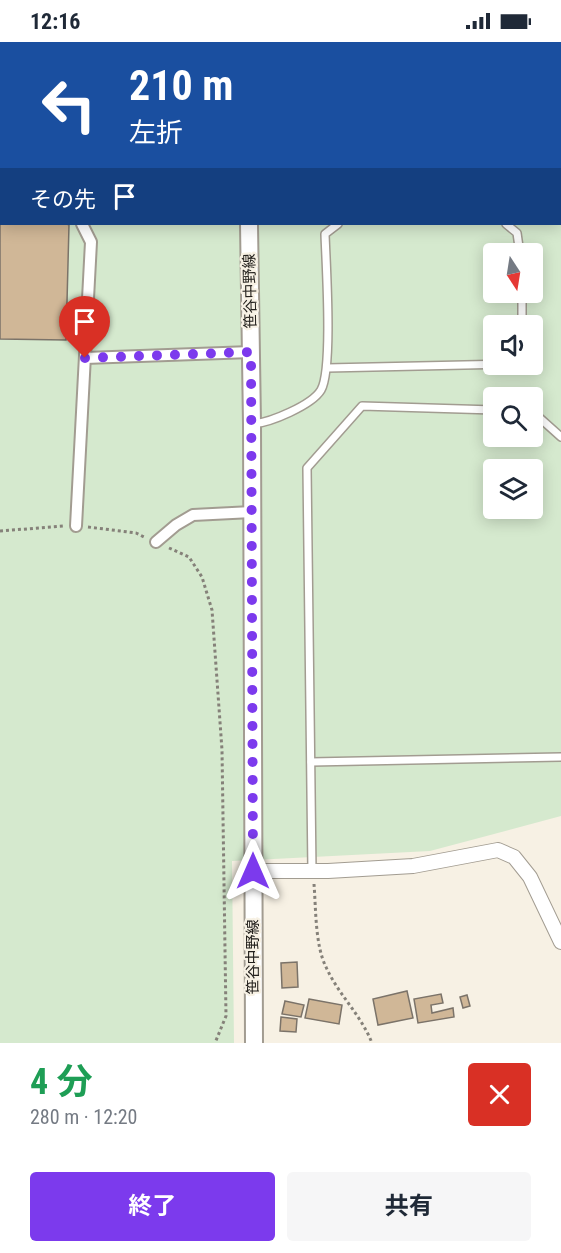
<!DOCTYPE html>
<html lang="ja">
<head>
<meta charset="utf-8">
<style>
  body { margin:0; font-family:"Roboto Condensed","Noto Sans JP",sans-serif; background:#f6f6f7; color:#1f2937; height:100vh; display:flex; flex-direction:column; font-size:22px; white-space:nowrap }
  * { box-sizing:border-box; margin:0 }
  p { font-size:20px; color:#747a83 }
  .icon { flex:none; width:33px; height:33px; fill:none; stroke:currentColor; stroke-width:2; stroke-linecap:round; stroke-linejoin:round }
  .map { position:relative; height:1001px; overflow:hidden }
  .drawer { display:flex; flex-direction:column; background:#fff; flex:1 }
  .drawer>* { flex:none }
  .hud { position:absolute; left:0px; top:0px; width:561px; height:183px; box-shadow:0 3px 15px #0003; background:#1a4fa0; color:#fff; overflow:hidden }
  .needle { width:39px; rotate:168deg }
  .controls { position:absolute; left:483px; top:201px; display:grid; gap:12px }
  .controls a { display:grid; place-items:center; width:60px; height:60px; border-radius:6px; background:#fff; box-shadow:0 3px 15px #0003; font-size:30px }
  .pin { position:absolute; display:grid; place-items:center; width:51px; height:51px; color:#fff; margin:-62px -26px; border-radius:50% 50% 50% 0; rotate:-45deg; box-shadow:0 0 6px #0007 }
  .pin .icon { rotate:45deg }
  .me { position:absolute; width:66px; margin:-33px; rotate:0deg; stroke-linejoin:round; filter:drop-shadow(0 0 4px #0008) }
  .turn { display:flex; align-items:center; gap:21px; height:126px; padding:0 30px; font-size:27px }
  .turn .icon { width:78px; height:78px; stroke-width:2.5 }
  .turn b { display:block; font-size:42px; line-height:51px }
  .then { display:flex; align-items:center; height:57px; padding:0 30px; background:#0003; gap:12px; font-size:22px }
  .round { display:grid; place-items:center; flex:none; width:63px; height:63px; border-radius:6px; background:#f6f6f7 }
  .head { display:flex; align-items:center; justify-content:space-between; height:102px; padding:0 30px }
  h1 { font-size:36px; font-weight:700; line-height:45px; color:#1e9e55 }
  .button { display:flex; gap:12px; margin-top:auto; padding:12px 30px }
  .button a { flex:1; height:69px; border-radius:6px; background:#7c3aed; color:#fff; font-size:24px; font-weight:700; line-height:69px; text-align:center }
  .button a+a { background:#f6f6f7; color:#1f2937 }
  .status { display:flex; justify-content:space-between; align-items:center; height:42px; padding:0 30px; background:#fff; direction:ltr }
  .status svg { height:16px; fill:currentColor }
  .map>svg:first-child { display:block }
  .green { fill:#d5e9ce; fill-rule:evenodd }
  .building { fill:#d0b797; stroke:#7b7369; stroke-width:1.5 }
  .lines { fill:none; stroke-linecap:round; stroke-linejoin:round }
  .service-casing { stroke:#a29c91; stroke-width:10 }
  .pedestrian-casing { stroke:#a29c91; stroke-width:14 }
  .minor-casing { stroke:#a29c91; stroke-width:16 }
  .tertiary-casing { stroke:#a29c91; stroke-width:20 }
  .path { stroke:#858179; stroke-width:3; stroke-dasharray:3 3; stroke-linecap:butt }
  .service { stroke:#fff; stroke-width:7 }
  .pedestrian { stroke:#fff; stroke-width:10 }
  .minor { stroke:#fff; stroke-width:14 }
  .tertiary { stroke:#fff; stroke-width:16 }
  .route { stroke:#7c3aed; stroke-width:10; stroke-dasharray:0 18 }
  .labels { text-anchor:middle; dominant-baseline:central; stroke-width:4.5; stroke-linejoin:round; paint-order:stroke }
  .street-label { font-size:15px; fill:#23201c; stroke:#f7f1e4 }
</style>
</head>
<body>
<div class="status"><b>12:16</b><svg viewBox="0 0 49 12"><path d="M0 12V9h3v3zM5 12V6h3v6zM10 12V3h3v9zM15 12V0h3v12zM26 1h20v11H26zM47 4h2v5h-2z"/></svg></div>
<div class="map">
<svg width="561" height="1001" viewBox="0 0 561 1001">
  <rect width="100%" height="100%" fill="#f7f1e4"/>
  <path class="green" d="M0,0H561V774L430,809L232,819L234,1001H0ZM2,2H560V182H2ZM494,212H532V250H494ZM494,284H532V322H494ZM494,356H532V394H494ZM494,428H532V466H494Z"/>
  <g class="building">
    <path d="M0,158L2,182H67L69,183L66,298L0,297Z"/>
    <path d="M297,920L298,945L282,946L281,921Z"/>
    <path d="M407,949L413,976L378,983L373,957Z"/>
    <path d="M441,952L443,961L431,963L432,971L453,966L454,975L418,981L414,957Z"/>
    <path d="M467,953L470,964L463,966L460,955Z"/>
    <path d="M309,957L342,963L339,982L305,976Z"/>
    <path d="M285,959L304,963L301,975L282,972Z"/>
    <path d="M281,975L297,977L296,990L280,989Z"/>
  </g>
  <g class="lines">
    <g class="service-casing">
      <g id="service">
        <path d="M506,182L517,191L520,212"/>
        <path d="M522,250V284"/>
        <path d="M327,326L511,322"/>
        <path d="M532,369L561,395"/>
        <path d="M252,382C270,381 312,363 321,348C333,327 326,222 325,192L338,182"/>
        <path d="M311,720L561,715"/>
        <path d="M312,829L307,426L362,364L494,368"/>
      </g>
    </g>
    <g class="pedestrian-casing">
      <g id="pedestrian">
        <path d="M0,43H2"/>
        <path d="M0,140L2,137"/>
        <path d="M85,316L251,310"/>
        <path d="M76,484L91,200L82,182"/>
        <path d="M156,500L176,483L193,473L252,470"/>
      </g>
    </g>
    <g class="minor-casing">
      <path id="minor" d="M253,829H328L413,824L498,808L514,815L530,835L561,900"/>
    </g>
    <g class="tertiary-casing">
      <g id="tertiary">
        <path d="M247,0V2"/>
        <path d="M249,182L252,382L254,1001"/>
      </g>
    </g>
    <g class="path">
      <path d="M88,485L136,491L144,495"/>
      <path d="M0,489L64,484"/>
      <path d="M169,506L189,515L202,535L212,568L222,708L226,974L215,1001"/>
      <path d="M314,842C316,867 315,903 326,925C338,952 361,973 372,1001"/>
    </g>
    <use href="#service" class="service"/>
    <use href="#pedestrian" class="pedestrian"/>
    <use href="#minor" class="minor"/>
    <use href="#tertiary" class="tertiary"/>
  </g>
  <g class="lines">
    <path class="route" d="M85,316L251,310L253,829"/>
  </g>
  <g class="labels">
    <g class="street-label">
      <text transform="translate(250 249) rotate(-91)">笹谷中野線</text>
      <text transform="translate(253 915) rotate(-90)">笹谷中野線</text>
    </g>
  </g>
</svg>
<div class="controls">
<a><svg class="needle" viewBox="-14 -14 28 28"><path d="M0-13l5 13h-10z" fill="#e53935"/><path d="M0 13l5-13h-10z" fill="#747a83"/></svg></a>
<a><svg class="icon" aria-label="sound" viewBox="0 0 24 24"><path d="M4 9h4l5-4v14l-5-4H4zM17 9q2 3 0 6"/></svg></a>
<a><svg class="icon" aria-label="search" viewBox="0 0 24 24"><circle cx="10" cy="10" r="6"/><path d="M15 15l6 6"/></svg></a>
<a><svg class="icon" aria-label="layers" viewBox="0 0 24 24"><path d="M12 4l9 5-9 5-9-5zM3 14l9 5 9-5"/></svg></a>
</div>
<div class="pin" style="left:85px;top:316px;background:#d93025"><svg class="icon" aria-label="arrive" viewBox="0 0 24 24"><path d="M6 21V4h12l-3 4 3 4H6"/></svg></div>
<svg class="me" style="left:253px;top:829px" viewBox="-20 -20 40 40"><path d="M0-17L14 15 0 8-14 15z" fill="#7c3aed" stroke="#fff" stroke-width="4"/></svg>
<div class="hud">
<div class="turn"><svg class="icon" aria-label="left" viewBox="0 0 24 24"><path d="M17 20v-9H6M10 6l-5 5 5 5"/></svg><div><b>210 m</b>左折</div></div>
<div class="then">その先<svg class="icon" aria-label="arrive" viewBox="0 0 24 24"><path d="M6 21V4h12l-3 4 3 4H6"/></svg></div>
</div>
</div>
<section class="drawer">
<div class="head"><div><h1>4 分</h1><p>280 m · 12:20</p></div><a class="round" style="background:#d93025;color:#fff"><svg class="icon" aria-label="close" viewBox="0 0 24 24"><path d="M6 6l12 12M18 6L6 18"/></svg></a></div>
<div class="button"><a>終了</a><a>共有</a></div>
</section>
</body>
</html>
